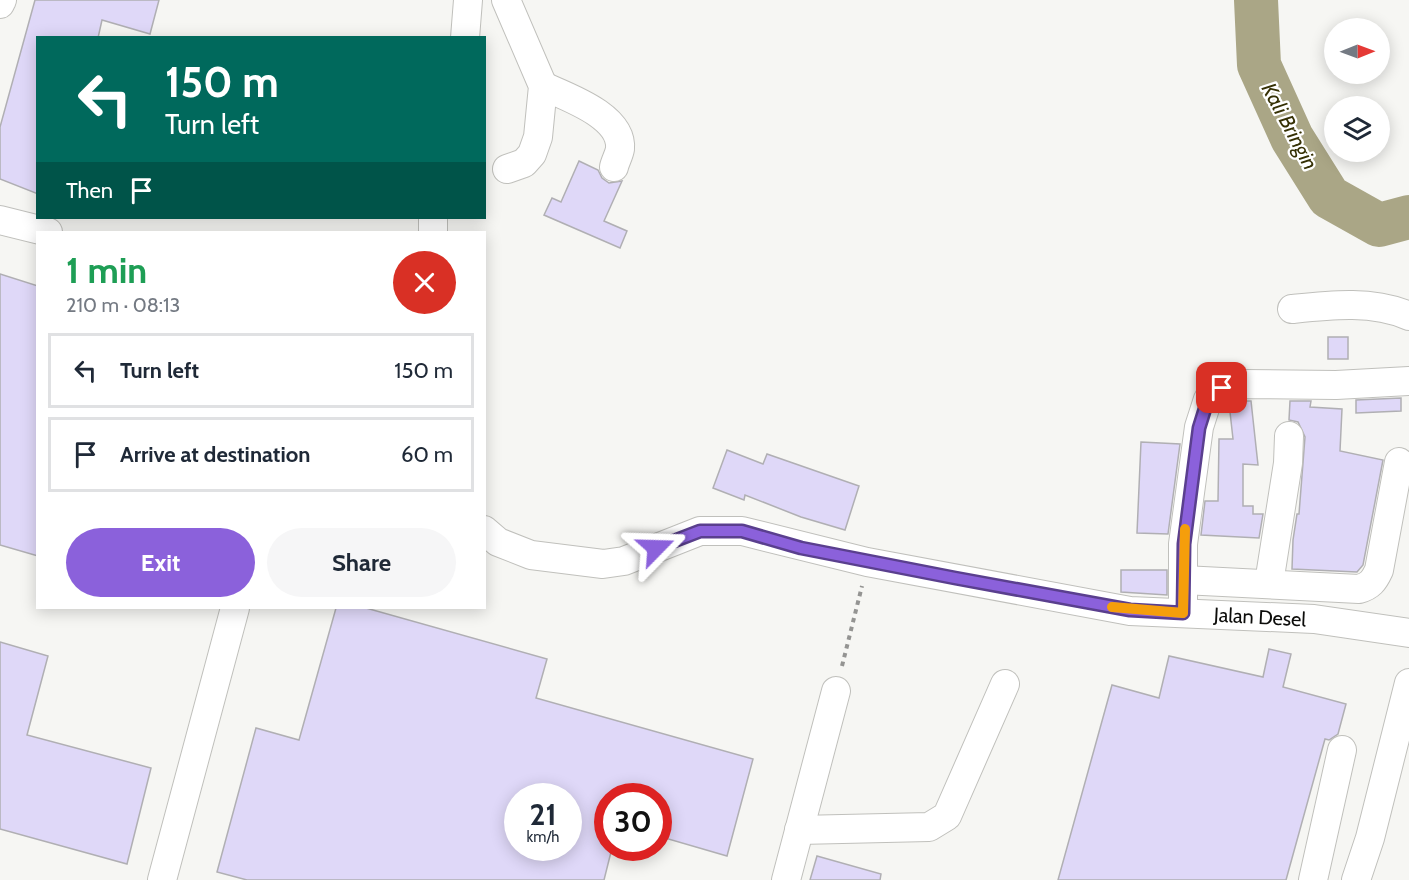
<!DOCTYPE html>
<html lang="en">
<head>
<meta charset="utf-8">
<style>
  body { margin:0; font-family:Cabin,sans-serif; background:#f6f6f7; color:#1f2937; height:100vh; display:flex; flex-direction:column; font-size:22px; white-space:nowrap }
  * { box-sizing:border-box; margin:0 }
  p { font-size:20px; color:#747a83 }
  .icon { flex:none; width:33px; height:33px; fill:none; stroke:currentColor; stroke-width:2; stroke-linecap:round; stroke-linejoin:round }
  .map { position:relative; flex:1; overflow:hidden }
  .details { position:absolute; left:36px; top:231px; width:450px; height:378px; display:flex; flex-direction:column; background:#fff; border-radius:0px; box-shadow:0 3px 15px #0003 }
  .details>* { flex:none }
  .guide { position:absolute; left:36px; top:36px; width:450px; height:183px; border-radius:0px; box-shadow:0 3px 15px #0003; background:#00695c; color:#fff; overflow:hidden }
  .needle { width:39px; rotate:89deg }
  .controls { position:absolute; left:1324px; top:18px; display:grid; gap:12px }
  .controls a { display:grid; place-items:center; width:66px; height:66px; border-radius:50%; background:#fff; box-shadow:0 3px 15px #0003; font-size:30px }
  .speed { position:absolute; left:504px; top:783px; display:flex; gap:12px; font-size:30px; font-weight:700; text-align:center }
  .speed>* { display:grid; place-content:center; width:78px; height:78px; border-radius:50%; background:#fff; box-shadow:0 3px 15px #0003; line-height:1 }
  .speed small { font-size:15px; font-weight:400 }
  .speed .limit { border:9px solid #d22; background:#fff; color:#111 }
  .pin { position:absolute; display:grid; place-items:center; width:51px; height:51px; color:#fff; margin:-26px; border-radius:12px; box-shadow:0 3px 9px #0006 }
  .me { position:absolute; width:66px; margin:-33px; rotate:68deg; stroke-linejoin:round; filter:drop-shadow(0 0 4px #0008) }
  .turn { display:flex; align-items:center; gap:21px; height:126px; padding:0 30px; font-size:27px }
  .turn .icon { width:78px; height:78px; stroke-width:2.5 }
  .turn b { display:block; font-size:42px; line-height:51px }
  .then { display:flex; align-items:center; height:57px; padding:0 30px; background:#0003; gap:12px; font-size:22px }
  .round { display:grid; place-items:center; flex:none; width:63px; height:63px; border-radius:32px; background:#f6f6f7 }
  .summary { display:flex; align-items:center; justify-content:space-between; height:102px; padding:0 30px }
  h1 { font-size:36px; font-weight:700; line-height:45px; color:#1e9e55 }
  .cta { display:flex; gap:12px; margin-top:auto; padding:12px 30px }
  .cta a { flex:1; height:69px; border-radius:36px; background:#8b61db; color:#fff; font-size:24px; font-weight:700; line-height:69px; text-align:center }
  .cta a+a { background:#f6f6f7; color:#1f2937 }
  ul { padding:0; list-style:none }
  li { display:flex; align-items:center; gap:18px; height:75px; margin:0 12px 9px; padding:0 18px; border:3px solid #e0e1e3; border-radius:0px }
  li div { flex:1 }
  li b { display:block; font-size:22px }
  li em { font-style:normal }
  .map>svg:first-child { display:block }
  .lines { fill:none; stroke-linecap:round; stroke-linejoin:round }
  .river { stroke:#aaa686; stroke-width:44 }
  .building { fill:#dfd8f8; stroke:#b0afb3; stroke-width:1.5; fill-rule:evenodd }
  .minor-casing { stroke:#c0c0bc; stroke-width:30 }
  .path { stroke:#949492; stroke-width:4; stroke-dasharray:4.5 4.5; stroke-linecap:butt }
  .minor { stroke:#fff; stroke-width:28 }
  .route-casing { stroke:#5a3f8e; stroke-width:15 }
  .route { stroke:#8b61db; stroke-width:10 }
  .slow { stroke:#f59e0b; stroke-width:10 }
  .labels { text-anchor:middle; dominant-baseline:central; stroke-width:4.5; stroke-linejoin:round; paint-order:stroke }
  .street-label { font-size:20px; fill:#0d0d0b; stroke:#fff }
  .water-label { font-size:21px; font-style:italic; fill:#353004; stroke:#fff }
</style>
</head>
<body>
<div class="map">
<svg width="1409" height="880" viewBox="0 0 1409 880">
  <rect width="100%" height="100%" fill="#f6f6f3"/>
  <g class="lines">
    <path class="river" d="M1256,0L1259,65L1292,138L1329,197L1379,225L1409,217"/>
  </g>
  <g class="building">
    <path d="M35,0H159L150,34L102,20L98,38H38V194L0,179V127Z"/>
    <path d="M579,161L598,170L602,178L609,183L622,181L604,221L627,231L620,248L544,215L552,198L561,202Z"/>
    <path d="M0,274L38,286V556L0,545Z"/>
    <rect x="1328" y="337" width="20" height="22"/>
    <path d="M1401,398V411L1356,413V400Z"/>
    <path d="M1242,401H1251L1258,465L1243,464V506H1253V514H1263L1259,538L1201,535L1205,501H1218L1219,439H1233L1229,403Z"/>
    <path d="M1290,401H1311L1310,407L1342,409L1340,451L1383,460L1363,565L1357,572L1292,569L1293,540L1297,514H1299L1305,437L1298,422L1289,420Z"/>
    <path d="M1141,442L1180,444L1168,534L1137,533Z"/>
    <path d="M727,450L763,464L767,454L859,486L845,530L801,517L745,495L744,500L713,488Z"/>
    <path d="M1121,570H1167V595L1121,592Z"/>
    <path d="M336,608H366L547,659L536,698L753,759L727,856L658,836V796H608V848H612L604,880H247L217,872L256,728L299,740ZM518,796H568V848H518Z"/>
    <path d="M0,642L48,656L27,735L151,768L127,864L0,829Z"/>
    <path d="M1269,649L1291,654L1283,687L1346,704L1338,734L1329,740L1325,739L1286,880H1058L1112,685L1159,698L1169,656L1263,677Z"/>
    <path d="M817,856L881,874L880,880H810Z"/>
  </g>
  <g class="lines">
    <g class="minor-casing">
      <g id="minor">
        <path d="M506,0L543,86L538,137L532,154L524,163L507,169"/>
        <path d="M0,4L2,0"/>
        <path d="M465,38L468,0"/>
        <path d="M543,86C567,97 623,116 620,149C619,155 615,162 614,167"/>
        <path d="M0,220L48,232"/>
        <path d="M433,232V218"/>
        <path d="M1292,309C1330,305 1373,300 1409,316"/>
        <path d="M484,530L498,542L531,555L603,564L624,561L700,531H742L867,562L1130,611L1314,619L1409,633"/>
        <path d="M1183,580L1359,589C1370,586 1374,581 1379,570L1399,462"/>
        <path d="M1269,583L1288,463L1289,436"/>
        <path d="M1183,613V544L1199,427L1208,399L1222,388L1240,384L1336,385L1409,381"/>
        <path d="M799,830L929,827L947,816L1005,684"/>
        <path d="M162,880L235,608"/>
        <path d="M786,880L836,691"/>
        <path d="M1313,880L1342,750"/>
        <path d="M1356,880L1370,838L1409,683"/>
      </g>
    </g>
    <path class="path" d="M842,666L862,586"/>
    <use href="#minor" class="minor"/>
  </g>
  <g class="lines">
    <g class="route-casing">
      <path id="route" d="M656,548L700,531H742L801,548L955,578L1130,610L1183,613L1184,544L1199,428L1208,399L1222,388"/>
    </g>
    <use href="#route" class="route"/>
    <path class="slow" d="M1112,607L1183,613L1185,529"/>
  </g>
  <g class="labels">
    <g class="street-label">
      <text transform="translate(1260 617) rotate(3)">Jalan Desel</text>
    </g>
    <g class="water-label">
      <text transform="translate(1290 126) rotate(62)">Kali Bringin</text>
    </g>
  </g>
</svg>
<div class="controls">
<a><svg class="needle" viewBox="-14 -14 28 28"><path d="M0-13l5 13h-10z" fill="#e53935"/><path d="M0 13l5-13h-10z" fill="#747a83"/></svg></a>
<a><svg class="icon" aria-label="layers" viewBox="0 0 24 24"><path d="M12 4l9 5-9 5-9-5zM3 14l9 5 9-5"/></svg></a>
</div>
<div class="speed"><div>21<small>km/h</small></div><div class="limit">30</div></div>
<div class="pin" style="left:1222px;top:388px;background:#d93025"><svg class="icon" aria-label="arrive" viewBox="0 0 24 24"><path d="M6 21V4h12l-3 4 3 4H6"/></svg></div>
<svg class="me" style="left:656px;top:548px" viewBox="-20 -20 40 40"><path d="M0-17L14 15 0 8-14 15z" fill="#8b61db" stroke="#fff" stroke-width="4"/></svg>
<div class="guide">
<div class="turn"><svg class="icon" aria-label="left" viewBox="0 0 24 24"><path d="M17 20v-9H6M10 6l-5 5 5 5"/></svg><div><b>150 m</b>Turn left</div></div>
<div class="then">Then<svg class="icon" aria-label="arrive" viewBox="0 0 24 24"><path d="M6 21V4h12l-3 4 3 4H6"/></svg></div>
</div>
<section class="details">
<div class="summary"><div><h1>1 min</h1><p>210 m · 08:13</p></div><a class="round" style="background:#d93025;color:#fff"><svg class="icon" aria-label="close" viewBox="0 0 24 24"><path d="M6 6l12 12M18 6L6 18"/></svg></a></div>
<ul>
<li><svg class="icon" aria-label="left" viewBox="0 0 24 24"><path d="M17 20v-9H6M10 6l-5 5 5 5"/></svg><div><b>Turn left</b></div><em>150 m</em></li>
<li><svg class="icon" aria-label="arrive" viewBox="0 0 24 24"><path d="M6 21V4h12l-3 4 3 4H6"/></svg><div><b>Arrive at destination</b></div><em>60 m</em></li>
</ul>
<div class="cta"><a>Exit</a><a>Share</a></div>
</section>
</div>
</body>
</html>
